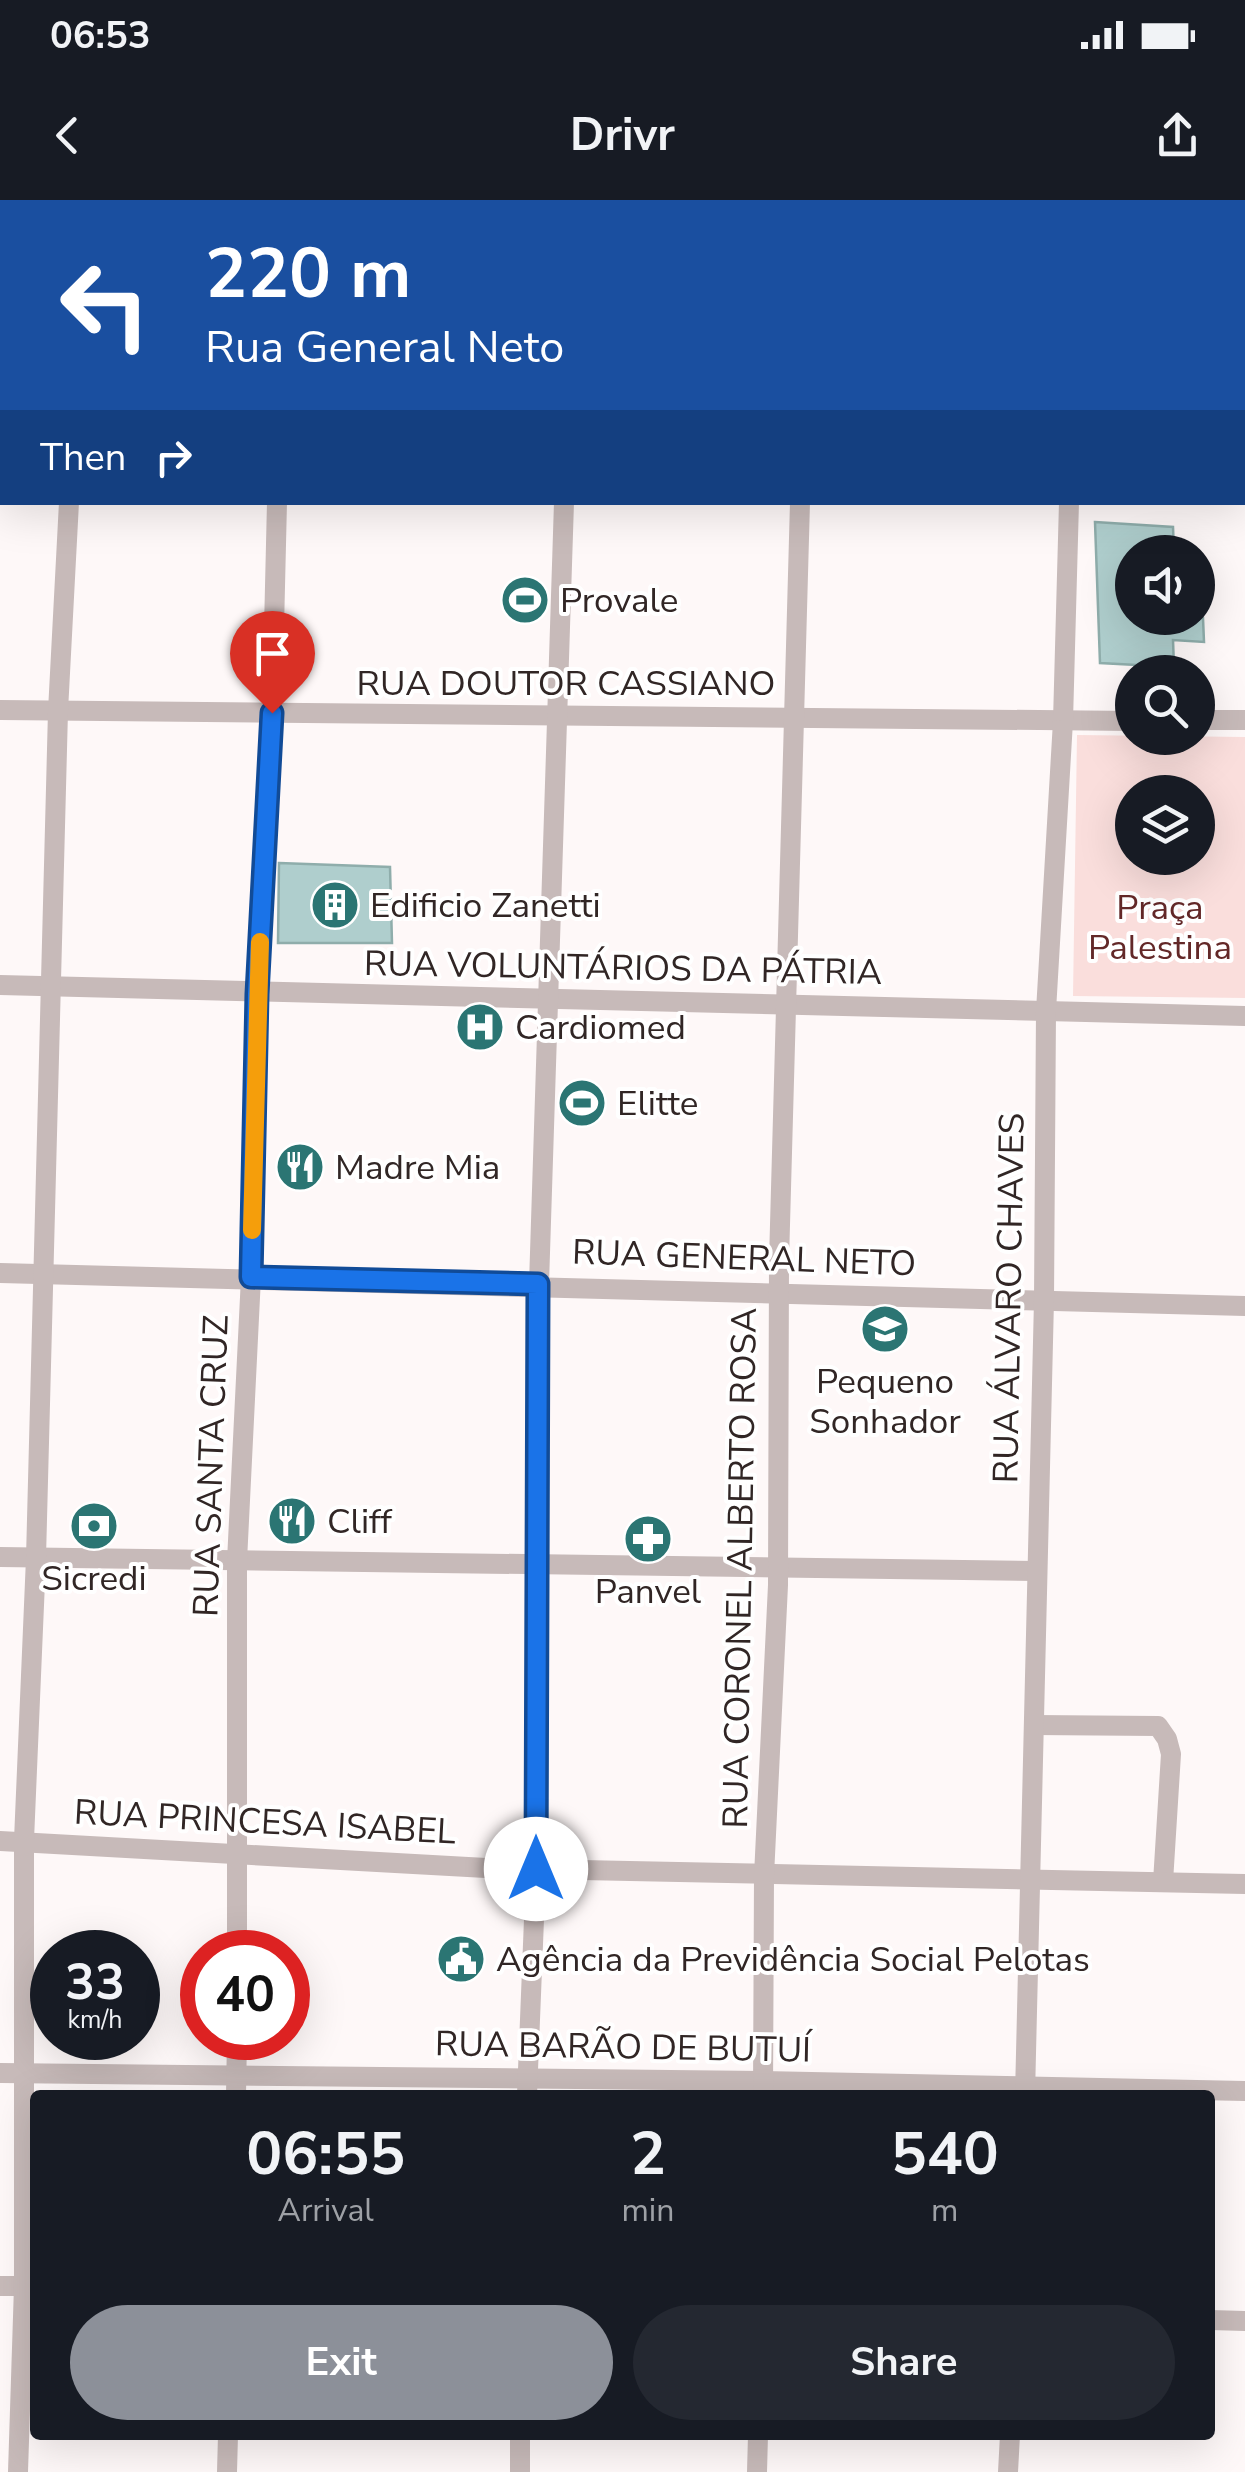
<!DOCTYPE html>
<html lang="en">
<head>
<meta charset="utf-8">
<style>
  body { margin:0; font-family:"Nunito Sans",sans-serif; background:#242831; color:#f1f3f6; height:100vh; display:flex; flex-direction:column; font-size:38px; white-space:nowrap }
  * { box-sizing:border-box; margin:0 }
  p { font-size:32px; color:#9ea1a6 }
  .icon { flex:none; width:55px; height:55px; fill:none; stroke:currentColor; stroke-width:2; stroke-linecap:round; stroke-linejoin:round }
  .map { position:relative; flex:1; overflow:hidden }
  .panel { position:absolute; left:30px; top:1890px; width:1185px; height:350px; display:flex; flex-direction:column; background:#171b24; border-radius:10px; box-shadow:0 10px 40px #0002 }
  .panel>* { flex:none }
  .hud { position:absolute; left:0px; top:0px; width:1245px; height:305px; box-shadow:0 10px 40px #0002; background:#1a4fa0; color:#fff; overflow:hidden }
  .fabs { position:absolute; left:1115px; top:335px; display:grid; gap:20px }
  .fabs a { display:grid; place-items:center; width:100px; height:100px; border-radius:50%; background:#171b24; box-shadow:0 10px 40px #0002; font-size:50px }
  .speed { position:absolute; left:30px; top:1730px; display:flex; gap:20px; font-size:50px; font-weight:700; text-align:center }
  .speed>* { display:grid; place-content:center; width:130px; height:130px; border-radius:50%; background:#171b24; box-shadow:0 10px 40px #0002; line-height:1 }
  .speed small { font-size:25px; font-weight:400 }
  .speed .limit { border:15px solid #d22; background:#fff; color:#111 }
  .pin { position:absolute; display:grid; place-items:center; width:85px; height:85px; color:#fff; margin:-102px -42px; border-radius:50% 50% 50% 0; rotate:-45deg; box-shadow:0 0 10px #0007 }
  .pin .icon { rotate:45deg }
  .me { position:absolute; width:110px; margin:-55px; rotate:0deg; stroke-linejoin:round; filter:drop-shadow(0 0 8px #0008) }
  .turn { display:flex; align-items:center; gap:35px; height:210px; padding:0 40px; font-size:45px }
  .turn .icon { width:130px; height:130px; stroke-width:2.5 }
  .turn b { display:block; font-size:70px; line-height:85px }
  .then { display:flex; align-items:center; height:95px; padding:0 40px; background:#0003; gap:20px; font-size:38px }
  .eta { display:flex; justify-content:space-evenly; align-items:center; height:170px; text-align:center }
  .eta b { font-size:60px; font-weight:700; line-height:70px }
  .primary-button { display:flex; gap:20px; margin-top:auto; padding:20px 40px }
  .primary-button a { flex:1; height:115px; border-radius:60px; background:#8c9099; color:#fff; font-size:40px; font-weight:700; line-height:115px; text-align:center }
  .primary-button a+a { background:#242831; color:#f1f3f6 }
  .status { display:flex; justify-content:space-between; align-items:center; height:70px; padding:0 50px; background:#171b24; direction:ltr }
  .status svg { height:28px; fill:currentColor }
  header { display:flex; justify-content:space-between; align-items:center; height:130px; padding:0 40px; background:#171b24; font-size:45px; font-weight:700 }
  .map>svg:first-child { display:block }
  .green { fill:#fadedc; fill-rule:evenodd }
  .building { fill:#afcecd; stroke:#8fadab; stroke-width:2.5 }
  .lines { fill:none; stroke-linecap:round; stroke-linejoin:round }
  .minor { stroke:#c7bab9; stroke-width:20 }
  .route-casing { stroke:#114b97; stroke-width:25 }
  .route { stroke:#1a73e8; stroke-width:18 }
  .slow { stroke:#f59e0b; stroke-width:18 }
  .labels { text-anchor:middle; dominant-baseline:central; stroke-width:8; stroke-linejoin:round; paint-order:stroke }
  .poi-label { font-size:35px; fill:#312625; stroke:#fff; text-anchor:start }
  .street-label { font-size:35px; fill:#312625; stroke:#fff }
  .park-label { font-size:35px; fill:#632828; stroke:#fff }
</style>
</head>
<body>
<div class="status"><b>06:53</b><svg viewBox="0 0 49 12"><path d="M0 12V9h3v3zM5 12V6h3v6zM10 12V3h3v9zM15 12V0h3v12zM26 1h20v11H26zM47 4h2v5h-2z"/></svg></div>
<header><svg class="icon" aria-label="back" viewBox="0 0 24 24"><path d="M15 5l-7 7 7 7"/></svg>Drivr<svg class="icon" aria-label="share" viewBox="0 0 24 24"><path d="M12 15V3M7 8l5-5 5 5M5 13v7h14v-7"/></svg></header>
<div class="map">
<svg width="1245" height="2272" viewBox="0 0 1245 2272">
  <rect width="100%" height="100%" fill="#fef8f8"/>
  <path class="green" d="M1077,535L1245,537V798L1073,796ZM1132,592H1198V658H1132Z"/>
  <g class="building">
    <path d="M1095,322L1173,327L1174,352H1132V418H1203L1204,442L1173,440L1174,467L1100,463Z"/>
    <path d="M279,663L390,667L392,743H278Z"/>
  </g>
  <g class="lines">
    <g class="minor">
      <path d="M81,2V0"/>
      <path d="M284,2V0"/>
      <path d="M570,2V0"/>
      <path d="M809,2V0"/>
      <path d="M0,258H2"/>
      <path d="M0,510L1132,521"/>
      <path d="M1198,520H1245"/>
      <path d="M0,785L1245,816"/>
      <path d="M0,1073L1245,1106"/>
      <path d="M0,1357L1037,1371"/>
      <path d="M1034,1525L1158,1526L1167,1539L1171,1554L1163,1682"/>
      <path d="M0,1641L486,1668L1245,1684"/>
      <path d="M237,1752V1361L251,1077L257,794L272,513L277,302"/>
      <path d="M0,1873L763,1881L1245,1891"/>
      <path d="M236,1895L237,1838"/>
      <path d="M527,1895L536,1669L539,1084L564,302"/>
      <path d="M763,1895L764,1676L778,1385L779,1061L800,302"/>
      <path d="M1025,1895L1044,1100L1046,811L1063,521L1069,302"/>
      <path d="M0,2086H33"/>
      <path d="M1210,2120L1245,2121"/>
      <path d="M18,2272L24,2086V1640L36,1358L58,511L69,302"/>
      <path d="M227,2272L228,2235"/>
      <path d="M520,2272V2235"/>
      <path d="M757,2272L758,2235"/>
      <path d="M1008,2272L1010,2235"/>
    </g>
  </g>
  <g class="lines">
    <g class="route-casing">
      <path id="route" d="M272,513L257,794L251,1077L538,1084L536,1669"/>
    </g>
    <use href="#route" class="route"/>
    <path class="slow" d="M252,1030L260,742"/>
  </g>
  <defs>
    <g id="stadium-disc" transform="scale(2.5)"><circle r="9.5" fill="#2b7573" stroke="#fff"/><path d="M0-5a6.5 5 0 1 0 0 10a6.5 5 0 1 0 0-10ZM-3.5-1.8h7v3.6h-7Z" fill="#fff"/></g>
    <g id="building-disc" transform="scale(2.5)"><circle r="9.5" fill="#2b7573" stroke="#fff"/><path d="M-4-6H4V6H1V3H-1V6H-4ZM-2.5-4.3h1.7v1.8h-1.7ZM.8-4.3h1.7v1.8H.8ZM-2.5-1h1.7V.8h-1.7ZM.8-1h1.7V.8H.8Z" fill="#fff"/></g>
    <g id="hospital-disc" transform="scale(2.5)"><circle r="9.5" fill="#2b7573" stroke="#fff"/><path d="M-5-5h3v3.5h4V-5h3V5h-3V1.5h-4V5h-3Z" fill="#fff"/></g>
    <g id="restaurant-disc" transform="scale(2.5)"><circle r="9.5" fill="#2b7573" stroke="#fff"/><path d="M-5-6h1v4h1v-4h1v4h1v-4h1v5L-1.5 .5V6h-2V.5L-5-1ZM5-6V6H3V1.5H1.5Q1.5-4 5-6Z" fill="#fff"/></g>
    <g id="school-disc" transform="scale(2.5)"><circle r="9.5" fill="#2b7573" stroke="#fff"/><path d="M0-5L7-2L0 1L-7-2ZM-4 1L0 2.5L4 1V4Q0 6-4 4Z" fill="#fff"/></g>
    <g id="bank-disc" transform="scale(2.5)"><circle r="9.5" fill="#2b7573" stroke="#fff"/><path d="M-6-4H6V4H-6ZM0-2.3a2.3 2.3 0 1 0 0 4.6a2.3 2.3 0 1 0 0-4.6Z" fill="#fff"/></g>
    <g id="pharmacy-disc" transform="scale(2.5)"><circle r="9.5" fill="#2b7573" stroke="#fff"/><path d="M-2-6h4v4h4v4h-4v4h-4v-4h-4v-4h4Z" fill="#fff"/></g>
    <g id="civic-disc" transform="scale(2.5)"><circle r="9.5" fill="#2b7573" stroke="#fff"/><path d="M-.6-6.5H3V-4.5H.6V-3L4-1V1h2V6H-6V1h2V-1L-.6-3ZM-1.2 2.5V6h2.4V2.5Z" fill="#fff"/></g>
  </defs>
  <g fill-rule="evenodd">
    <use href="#stadium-disc" x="525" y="400"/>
    <use href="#building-disc" x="335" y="705"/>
    <use href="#hospital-disc" x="480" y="827"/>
    <use href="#stadium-disc" x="582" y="903"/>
    <use href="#restaurant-disc" x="300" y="967"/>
    <use href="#school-disc" x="885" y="1129"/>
    <use href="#restaurant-disc" x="292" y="1321"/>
    <use href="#bank-disc" x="94" y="1326"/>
    <use href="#pharmacy-disc" x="648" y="1339"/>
    <use href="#civic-disc" x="461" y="1759"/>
  </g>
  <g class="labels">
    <g class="poi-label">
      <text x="560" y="400">Provale</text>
      <text x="370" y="705">Edificio Zanetti</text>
      <text x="515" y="827">Cardiomed</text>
      <text x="617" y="903">Elitte</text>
      <text x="335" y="967">Madre Mia</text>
      <text x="885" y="1181" text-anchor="middle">Pequeno<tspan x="885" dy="40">Sonhador</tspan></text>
      <text x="327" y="1321">Cliff</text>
      <text x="94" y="1378" text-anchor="middle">Sicredi</text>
      <text x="648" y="1391" text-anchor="middle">Panvel</text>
      <text x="496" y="1759">Agência da Previdência Social Pelotas</text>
    </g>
    <g class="street-label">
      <text x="566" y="483">RUA DOUTOR CASSIANO</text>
      <text transform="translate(623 768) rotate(1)">RUA VOLUNTÁRIOS DA PÁTRIA</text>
      <text transform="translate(744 1058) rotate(2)">RUA GENERAL NETO</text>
      <text transform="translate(1009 1098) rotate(-89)">RUA ÁLVARO CHAVES</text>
      <text transform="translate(211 1266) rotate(-88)">RUA SANTA CRUZ</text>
      <text transform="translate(740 1368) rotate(-89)">RUA CORONEL ALBERTO ROSA</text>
      <text transform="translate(265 1622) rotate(3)">RUA PRINCESA ISABEL</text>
      <text transform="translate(623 1847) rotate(1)">RUA BARÃO DE BUTUÍ</text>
    </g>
    <g class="park-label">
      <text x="1160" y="707">Praça<tspan x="1160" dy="40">Palestina</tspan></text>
    </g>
  </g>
</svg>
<div class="fabs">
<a><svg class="icon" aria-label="sound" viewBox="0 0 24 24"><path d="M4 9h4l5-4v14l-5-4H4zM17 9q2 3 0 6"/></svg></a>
<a><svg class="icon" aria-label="search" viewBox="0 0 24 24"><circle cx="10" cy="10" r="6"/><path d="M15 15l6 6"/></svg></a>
<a><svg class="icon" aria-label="layers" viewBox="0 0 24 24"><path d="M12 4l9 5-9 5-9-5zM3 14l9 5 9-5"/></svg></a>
</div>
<div class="speed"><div>33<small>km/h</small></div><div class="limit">40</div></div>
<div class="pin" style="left:272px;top:513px;background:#d93025"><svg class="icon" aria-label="arrive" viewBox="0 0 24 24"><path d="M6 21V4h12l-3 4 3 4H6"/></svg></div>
<svg class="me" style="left:536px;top:1669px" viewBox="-20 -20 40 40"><circle r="19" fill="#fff"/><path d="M0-13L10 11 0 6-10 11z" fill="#1a73e8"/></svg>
<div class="hud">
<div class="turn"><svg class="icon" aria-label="left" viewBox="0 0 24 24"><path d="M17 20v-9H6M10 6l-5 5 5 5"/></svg><div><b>220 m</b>Rua General Neto</div></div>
<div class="then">Then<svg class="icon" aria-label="right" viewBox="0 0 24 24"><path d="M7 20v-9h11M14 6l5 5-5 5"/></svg></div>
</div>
<section class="panel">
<div class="eta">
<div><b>06:55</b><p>Arrival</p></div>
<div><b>2</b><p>min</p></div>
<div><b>540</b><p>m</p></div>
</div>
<div class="primary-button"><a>Exit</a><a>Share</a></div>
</section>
</div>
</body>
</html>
